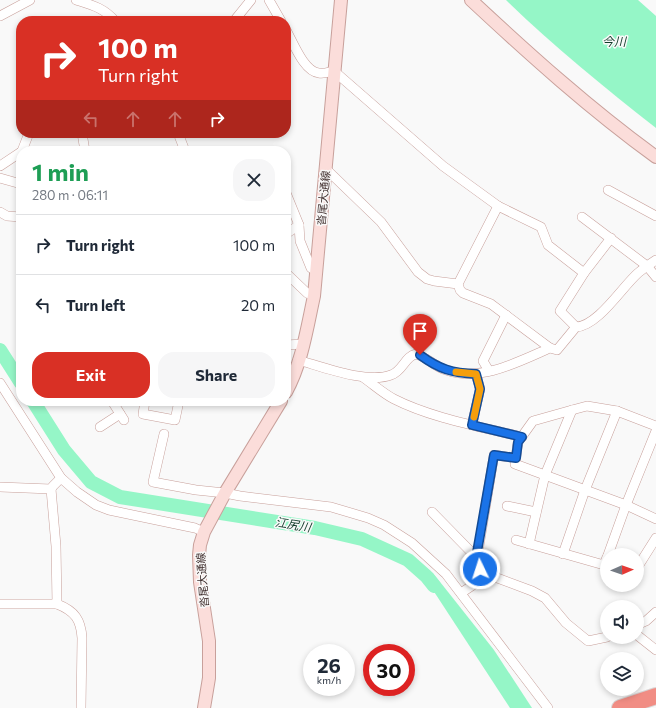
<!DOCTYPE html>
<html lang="en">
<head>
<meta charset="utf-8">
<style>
  body { margin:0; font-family:Commissioner,"Noto Sans JP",sans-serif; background:#f6f6f7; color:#1f2937; height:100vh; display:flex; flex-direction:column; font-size:15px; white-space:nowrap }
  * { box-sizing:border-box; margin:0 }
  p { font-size:13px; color:#747a83 }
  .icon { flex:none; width:22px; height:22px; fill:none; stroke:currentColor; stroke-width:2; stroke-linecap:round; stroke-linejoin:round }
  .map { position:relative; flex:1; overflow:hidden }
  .drawer { position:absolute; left:16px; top:146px; width:275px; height:260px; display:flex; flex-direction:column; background:#fff; border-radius:16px; box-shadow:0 2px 6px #0003 }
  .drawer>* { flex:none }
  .top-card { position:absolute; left:16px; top:16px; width:275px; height:122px; border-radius:16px; box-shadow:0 2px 6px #0003; background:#d93025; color:#fff; overflow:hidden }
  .needle { width:26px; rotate:88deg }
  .controls { position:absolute; left:600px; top:548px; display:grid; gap:8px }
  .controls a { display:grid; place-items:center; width:44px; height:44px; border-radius:50%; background:#fff; box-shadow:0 2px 6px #0003; font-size:20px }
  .speed { position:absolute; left:303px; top:644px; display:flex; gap:8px; font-size:20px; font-weight:700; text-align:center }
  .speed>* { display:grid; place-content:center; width:52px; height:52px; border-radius:50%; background:#fff; box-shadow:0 2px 6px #0003; line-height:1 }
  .speed small { font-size:10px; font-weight:400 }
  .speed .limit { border:6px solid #d22; background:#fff; color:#111 }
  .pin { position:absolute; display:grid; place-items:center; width:34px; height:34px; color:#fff; margin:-41px -17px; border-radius:50% 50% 50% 0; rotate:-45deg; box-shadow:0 0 4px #0007 }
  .pin .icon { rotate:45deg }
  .me { position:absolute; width:44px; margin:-22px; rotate:356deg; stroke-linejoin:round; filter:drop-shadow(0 0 3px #0008) }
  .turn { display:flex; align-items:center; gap:14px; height:84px; padding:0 16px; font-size:18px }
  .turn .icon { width:52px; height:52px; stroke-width:2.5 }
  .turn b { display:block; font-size:28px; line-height:34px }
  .lanes { display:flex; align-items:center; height:38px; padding:0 16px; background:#0003; justify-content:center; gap:20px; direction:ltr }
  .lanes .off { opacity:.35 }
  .round { display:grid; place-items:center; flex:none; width:42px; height:42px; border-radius:16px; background:#f6f6f7 }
  .overview { display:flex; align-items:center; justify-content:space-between; height:68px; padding:0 16px }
  h1 { font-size:24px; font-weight:700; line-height:30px; color:#1e9e55 }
  .primary-button { display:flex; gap:8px; margin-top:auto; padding:8px 16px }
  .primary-button a { flex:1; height:46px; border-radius:16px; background:#d93025; color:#fff; font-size:16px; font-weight:700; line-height:46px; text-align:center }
  .primary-button a+a { background:#f6f6f7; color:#1f2937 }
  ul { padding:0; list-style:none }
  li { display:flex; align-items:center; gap:12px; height:60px; padding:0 16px; border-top:1px solid #e0e1e3 }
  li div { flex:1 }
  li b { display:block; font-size:15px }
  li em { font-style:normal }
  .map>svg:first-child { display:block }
  .water { fill:#95f6c7 }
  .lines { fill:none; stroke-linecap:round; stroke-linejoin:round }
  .river { stroke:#95f6c7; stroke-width:14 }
  .street-casing { stroke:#c8a09b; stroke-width:10 }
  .secondary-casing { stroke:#c8a09b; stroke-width:14 }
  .highway-casing { stroke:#d9d5d5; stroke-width:18 }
  .street { stroke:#fff; stroke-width:9 }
  .secondary { stroke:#fbddda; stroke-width:12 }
  .highway { stroke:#f18d84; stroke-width:16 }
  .route-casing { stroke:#114b97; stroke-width:10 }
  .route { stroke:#1a73e8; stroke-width:7 }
  .slow { stroke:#f59e0b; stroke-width:7 }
  .labels { text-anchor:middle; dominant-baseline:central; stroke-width:3; stroke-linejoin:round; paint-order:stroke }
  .street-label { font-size:11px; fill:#402f2e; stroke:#f9f9f9 }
  .water-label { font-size:12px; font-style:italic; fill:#103b29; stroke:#f9f9f9 }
</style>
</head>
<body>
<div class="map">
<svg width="656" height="708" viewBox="0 0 656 708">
  <rect width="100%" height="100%" fill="#f9f9f9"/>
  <g class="water">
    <path d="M506,0H638L656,16V128C604,87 553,46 506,0Z"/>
    <path d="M412,558L433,573L494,650L532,708H510Z"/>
  </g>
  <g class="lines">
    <g class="river">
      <path d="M0,350L21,383"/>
      <path d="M33,401L64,450L91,482L120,497L315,528L362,539L408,560L426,576L434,586"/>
    </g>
    <g class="street-casing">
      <g id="street">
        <path d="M76,0C92,5 104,8 115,21"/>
        <path d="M269,0L281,21"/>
        <path d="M0,16L30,0"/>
        <path d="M234,21L251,0"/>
        <path d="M286,30C293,42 304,72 319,73C324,74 329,72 334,71L443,166L498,206"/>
        <path d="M82,133L85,151"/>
        <path d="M178,133L185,151"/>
        <path d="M22,151L29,133"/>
        <path d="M0,166L21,152"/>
        <path d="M325,168L381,222L418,272L427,279L434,281L458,284"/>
        <path d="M0,178L21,184"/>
        <path d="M608,190L656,216"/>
        <path d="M286,193L299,225L300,241L311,268L316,271"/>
        <path d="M0,212L7,216L21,217"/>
        <path d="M582,217L647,266L656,277"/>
        <path d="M286,234L299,225"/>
        <path d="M286,273L307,293L314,296"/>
        <path d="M584,273L548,245L541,227L498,206L458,284L460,290L463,293L491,304L550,348L557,350L576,327C598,326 622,287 638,273C644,268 650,264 656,260"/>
        <path d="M576,327L560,311L584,273L611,238"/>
        <path d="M286,345L303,344"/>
        <path d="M298,360C323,367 367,384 391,375C403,371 405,356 416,354C427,357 435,367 446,370C481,382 518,362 550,348"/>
        <path d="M489,371L483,361L506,315"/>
        <path d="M364,378C374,385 384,394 394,399C431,418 482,427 522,437"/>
        <path d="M0,383L61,478L77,492L96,505L109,510L171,523L195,528L204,532"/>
        <path d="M112,401L124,420"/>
        <path d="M145,401L143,414L175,420L179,401"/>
        <path d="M472,425L480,389L476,374"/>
        <path d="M656,426L617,411L587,406L572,410L533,421L518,442L515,464L626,505L656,519"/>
        <path d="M100,427L120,414"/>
        <path d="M164,434L153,482L196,490L225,493L240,496L331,507L368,518L384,525L412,543L446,574L548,708"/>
        <path d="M0,487L51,489"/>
        <path d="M507,506L536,512"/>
        <path d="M432,512L477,558"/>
        <path d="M516,540L604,565L607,557"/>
        <path d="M529,544L545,475L572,410"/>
        <path d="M563,554L585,490L617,411"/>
        <path d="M608,555L626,505L656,431"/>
        <path d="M637,568L656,538"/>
        <path d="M483,580L477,558L494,455L516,458"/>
        <path d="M461,593L479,581L492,576L532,591L545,598L566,623L588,641L607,637"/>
        <path d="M0,604H57C75,611 81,620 82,638L81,708"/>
        <path d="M57,604L56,546L51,489L53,486L61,478"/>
        <path d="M637,625L646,621L656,612"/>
        <path d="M637,635L656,650"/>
      </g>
    </g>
    <g class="secondary-casing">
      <g id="secondary">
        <path d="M471,0C530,55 590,109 656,157"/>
        <path d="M286,392C302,363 307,328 314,296L341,0"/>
        <path d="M204,708L209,678V641L200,582L199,555L200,545L204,532L225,493L281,401"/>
      </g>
    </g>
    <g class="highway-casing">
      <path id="highway" d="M620,708L656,696"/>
    </g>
    <use href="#street" class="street"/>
    <use href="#secondary" class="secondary"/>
    <use href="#highway" class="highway"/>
  </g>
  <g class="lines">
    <g class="route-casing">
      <path id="route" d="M420,355C439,369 452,373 476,374L480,389L472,425L522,437L518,442L516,458L494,455L476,558L480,569"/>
    </g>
    <use href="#route" class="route"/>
    <path class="slow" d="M456,372L476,374L480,389L474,417"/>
  </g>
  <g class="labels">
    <g class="street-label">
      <text transform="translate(323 198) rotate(-85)">沓尾大通線</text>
      <text transform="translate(202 580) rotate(-94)">沓尾大通線</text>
    </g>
    <g class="water-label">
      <text x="614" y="41">今川</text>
      <text transform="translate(293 524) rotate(9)">江尻川</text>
    </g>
  </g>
</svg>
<div class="controls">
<a><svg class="needle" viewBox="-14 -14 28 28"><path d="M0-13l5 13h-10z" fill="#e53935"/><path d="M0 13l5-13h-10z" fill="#747a83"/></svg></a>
<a><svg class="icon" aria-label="sound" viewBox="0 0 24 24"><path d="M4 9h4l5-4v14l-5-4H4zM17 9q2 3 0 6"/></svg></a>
<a><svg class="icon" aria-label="layers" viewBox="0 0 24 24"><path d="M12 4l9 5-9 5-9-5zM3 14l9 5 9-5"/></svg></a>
</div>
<div class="speed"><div>26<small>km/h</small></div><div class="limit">30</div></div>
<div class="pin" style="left:420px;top:355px;background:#d93025"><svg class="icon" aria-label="arrive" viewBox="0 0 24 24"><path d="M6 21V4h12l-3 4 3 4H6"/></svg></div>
<svg class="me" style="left:480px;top:569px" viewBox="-20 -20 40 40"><circle r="17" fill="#1a73e8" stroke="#fff" stroke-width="3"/><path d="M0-11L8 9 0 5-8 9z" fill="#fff"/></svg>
<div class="top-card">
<div class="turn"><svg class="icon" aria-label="right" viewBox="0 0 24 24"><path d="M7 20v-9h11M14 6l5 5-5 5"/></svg><div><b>100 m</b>Turn right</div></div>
<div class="lanes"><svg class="icon off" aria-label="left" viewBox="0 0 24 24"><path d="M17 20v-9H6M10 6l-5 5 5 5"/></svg><svg class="icon off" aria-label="ahead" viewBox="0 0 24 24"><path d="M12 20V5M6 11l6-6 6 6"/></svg><svg class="icon off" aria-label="ahead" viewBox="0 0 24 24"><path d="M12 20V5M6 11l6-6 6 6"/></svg><svg class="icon" aria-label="right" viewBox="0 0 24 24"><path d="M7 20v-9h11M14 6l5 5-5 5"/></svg></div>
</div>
<section class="drawer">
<div class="overview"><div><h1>1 min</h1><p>280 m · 06:11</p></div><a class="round"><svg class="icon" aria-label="close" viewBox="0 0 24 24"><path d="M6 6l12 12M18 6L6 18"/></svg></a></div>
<ul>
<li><svg class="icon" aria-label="right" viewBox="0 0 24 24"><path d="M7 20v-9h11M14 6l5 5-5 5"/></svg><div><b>Turn right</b></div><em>100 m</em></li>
<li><svg class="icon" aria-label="left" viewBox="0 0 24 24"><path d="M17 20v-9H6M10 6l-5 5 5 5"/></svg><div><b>Turn left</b></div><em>20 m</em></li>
</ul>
<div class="primary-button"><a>Exit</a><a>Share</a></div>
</section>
</div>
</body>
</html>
